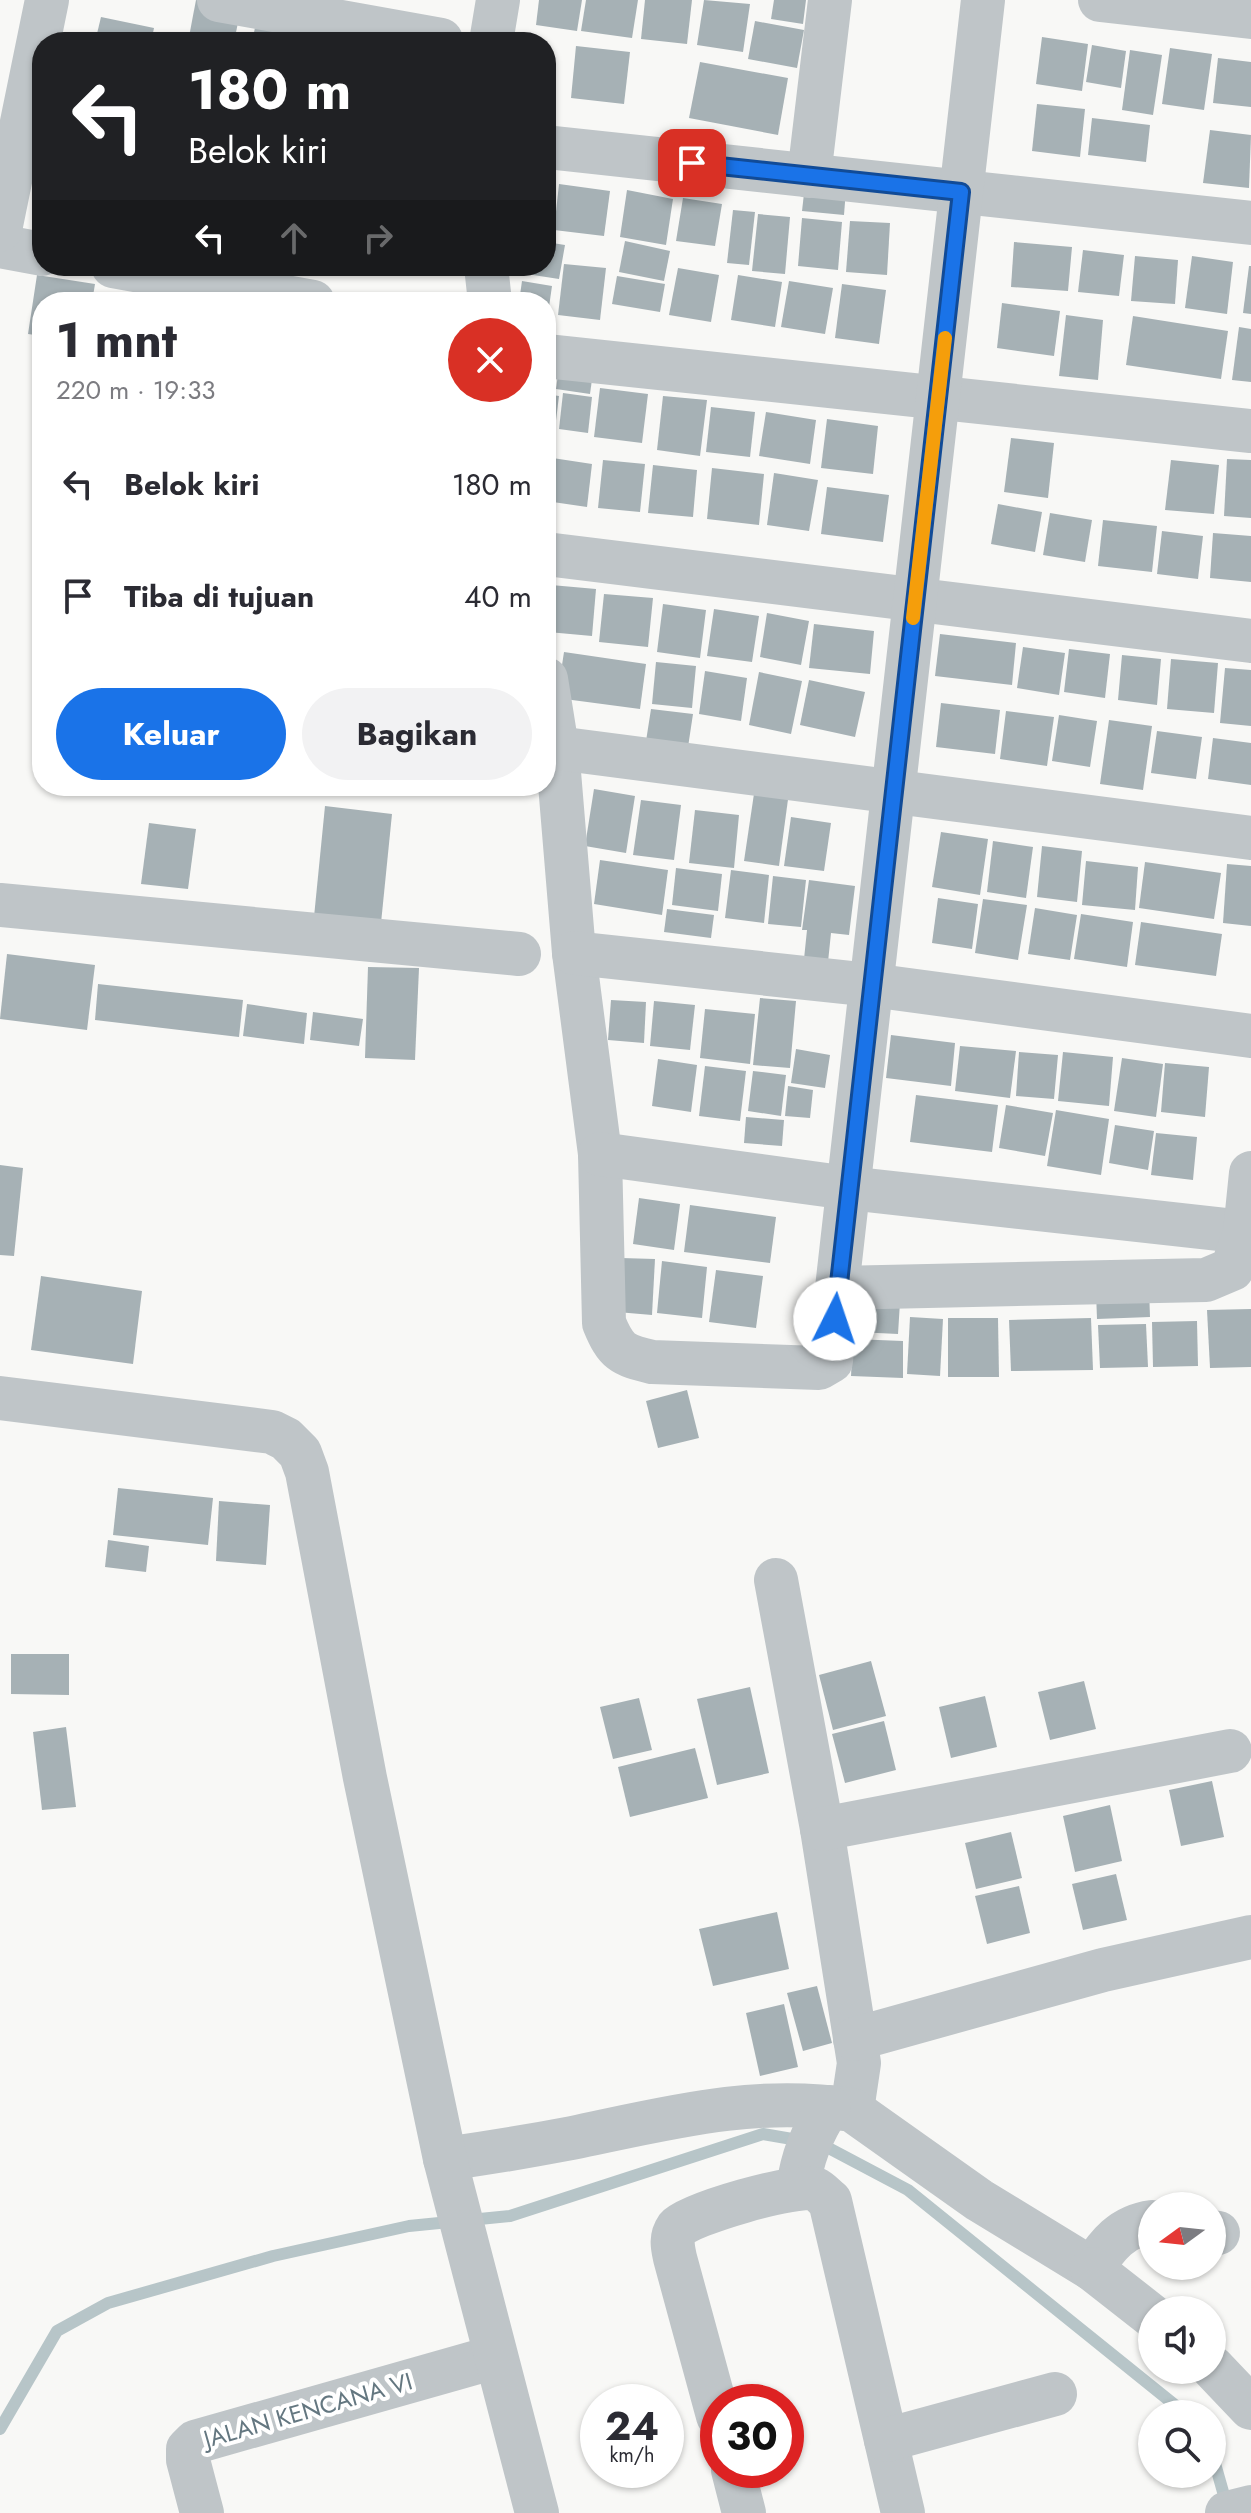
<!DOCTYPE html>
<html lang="id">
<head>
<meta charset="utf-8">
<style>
  body { margin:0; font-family:Jost,sans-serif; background:#f2f2f3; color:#2b2b33; height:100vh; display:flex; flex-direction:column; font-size:30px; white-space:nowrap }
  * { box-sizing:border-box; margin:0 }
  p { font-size:26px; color:#7c7c81 }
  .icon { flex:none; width:44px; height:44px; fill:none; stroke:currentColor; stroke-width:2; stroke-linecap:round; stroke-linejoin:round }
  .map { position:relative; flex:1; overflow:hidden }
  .side { position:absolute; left:32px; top:292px; width:524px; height:504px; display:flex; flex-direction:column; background:#fff; border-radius:32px; box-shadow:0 2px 6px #0004 }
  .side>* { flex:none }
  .guide { position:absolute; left:32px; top:32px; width:524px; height:244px; border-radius:32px; box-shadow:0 2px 6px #0004; background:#202124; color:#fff; overflow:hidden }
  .needle { width:52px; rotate:255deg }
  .buttons { position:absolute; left:1138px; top:2192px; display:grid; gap:16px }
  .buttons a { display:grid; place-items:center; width:88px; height:88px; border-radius:50%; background:#fff; box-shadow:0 2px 6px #0004; font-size:40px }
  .speed { position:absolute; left:580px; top:2384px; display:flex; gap:16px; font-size:40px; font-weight:700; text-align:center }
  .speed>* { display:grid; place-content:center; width:104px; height:104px; border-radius:50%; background:#fff; box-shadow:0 2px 6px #0004; line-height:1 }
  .speed small { font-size:20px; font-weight:400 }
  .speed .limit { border:12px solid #d22; background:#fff; color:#111 }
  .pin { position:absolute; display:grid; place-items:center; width:68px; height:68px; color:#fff; margin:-34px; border-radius:16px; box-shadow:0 4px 12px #0006 }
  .me { position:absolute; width:88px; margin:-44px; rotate:4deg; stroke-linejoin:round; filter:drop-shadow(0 0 6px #0008) }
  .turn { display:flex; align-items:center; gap:28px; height:168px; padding:0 24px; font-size:36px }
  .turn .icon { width:104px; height:104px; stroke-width:2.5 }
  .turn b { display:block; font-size:56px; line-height:68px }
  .lanes { display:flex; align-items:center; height:76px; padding:0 24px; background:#0003; justify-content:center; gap:40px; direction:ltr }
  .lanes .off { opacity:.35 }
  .round { display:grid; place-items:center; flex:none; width:84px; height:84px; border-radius:42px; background:#f2f2f3 }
  .overview { display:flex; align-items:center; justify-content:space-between; height:136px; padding:0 24px }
  h1 { font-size:48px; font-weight:700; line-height:60px }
  .primary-button { display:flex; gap:16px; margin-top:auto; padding:16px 24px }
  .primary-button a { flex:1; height:92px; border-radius:48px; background:#1a73e8; color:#fff; font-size:32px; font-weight:700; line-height:92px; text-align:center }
  .primary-button a+a { background:#f2f2f3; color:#2b2b33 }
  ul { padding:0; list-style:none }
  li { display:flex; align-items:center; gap:24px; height:112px; padding:0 24px }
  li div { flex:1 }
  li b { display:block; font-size:30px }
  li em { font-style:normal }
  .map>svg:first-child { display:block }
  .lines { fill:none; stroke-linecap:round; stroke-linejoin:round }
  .stream { stroke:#b7c5c8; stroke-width:12 }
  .building { fill:#a6b1b5 }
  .minor { stroke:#bfc5c8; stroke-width:44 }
  .tertiary { stroke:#bfc5c8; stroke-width:44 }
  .route-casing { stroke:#114b97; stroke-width:20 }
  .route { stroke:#1a73e8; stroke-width:14 }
  .slow { stroke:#f59e0b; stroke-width:14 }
  .labels { text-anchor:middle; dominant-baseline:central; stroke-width:8; stroke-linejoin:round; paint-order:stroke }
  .street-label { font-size:24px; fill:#647780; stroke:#fff }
</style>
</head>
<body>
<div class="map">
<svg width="1251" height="2513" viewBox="0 0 1251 2513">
  <rect width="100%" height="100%" fill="#f8f8f6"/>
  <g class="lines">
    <g class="stream">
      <path d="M0,2429L57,2331L108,2303L273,2256L409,2226L510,2216L763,2134L821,2144L908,2190L1186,2414"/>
      <path d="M1212,2453L1227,2506"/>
    </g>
  </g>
  <g class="building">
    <path d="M196,0L241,8L234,42H188Z"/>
    <path d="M539,0H582L577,31L536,25Z"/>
    <path d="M586,0H638L632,38L581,31Z"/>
    <path d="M645,0H692L687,44L641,39Z"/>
    <path d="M704,0L750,4L743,52L697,45Z"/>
    <path d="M774,0H806L803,24L771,19Z"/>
    <path d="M101,17L154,28L151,42H95Z"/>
    <path d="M257,18L312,30L309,42H252Z"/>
    <path d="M755,21L804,30L797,68L748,59Z"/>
    <path d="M1042,37L1088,44L1082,91L1036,84Z"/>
    <path d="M1092,45L1126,51L1121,88L1086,82Z"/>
    <path d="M576,46L630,52L624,104L571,98Z"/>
    <path d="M1170,48L1212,54L1204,110L1162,104Z"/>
    <path d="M1130,50L1162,55L1153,115L1122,110Z"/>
    <path d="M1218,58L1251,62V107L1213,103Z"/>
    <path d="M700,62L788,78L778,135L689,118Z"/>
    <path d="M1037,104L1085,109L1080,157L1032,151Z"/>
    <path d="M1092,118L1150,125L1146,162L1088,155Z"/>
    <path d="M1210,130L1251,135L1249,188L1203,183Z"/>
    <path d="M559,184L610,191L604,236L554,230Z"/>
    <path d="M805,185L846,189L844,215L802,211Z"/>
    <path d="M546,186L554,188L548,227H546Z"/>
    <path d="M627,190L673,199L666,245L620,237Z"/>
    <path d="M683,198L722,204L715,246L676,241Z"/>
    <path d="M733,210L755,212L749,265L727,263Z"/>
    <path d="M758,214L790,217L785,274L752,271Z"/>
    <path d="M802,218L842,222L838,270L798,266Z"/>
    <path d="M850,221L890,223L887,275L846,272Z"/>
    <path d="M625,241L670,251L664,281L619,272Z"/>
    <path d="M546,242L565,245L559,279L520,273L521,266H546Z"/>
    <path d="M1014,242L1072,247L1068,291L1011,287Z"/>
    <path d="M1083,250L1124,255L1119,296L1078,292Z"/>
    <path d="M1135,256L1178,260L1175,304L1131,301Z"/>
    <path d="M1192,256L1233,262L1227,314L1185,308Z"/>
    <path d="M564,264L606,268L600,320L558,315Z"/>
    <path d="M1249,266H1251V314L1243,313Z"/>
    <path d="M678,268L719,275L711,322L669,315Z"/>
    <path d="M37,275L95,284L92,302H42V336L28,334Z"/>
    <path d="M738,275L782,282L775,327L731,320Z"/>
    <path d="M617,276L665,284L660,312L612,304Z"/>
    <path d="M522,281L552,286L548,314L546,302H519Z"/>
    <path d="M789,281L833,288L825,334L781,327Z"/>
    <path d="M842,284L886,290L879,344L835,338Z"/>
    <path d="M1002,303L1060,311L1054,356L997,348Z"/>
    <path d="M1066,315L1103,320L1098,380L1059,376Z"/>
    <path d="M1133,316L1228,331L1221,379L1126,365Z"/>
    <path d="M1239,327L1251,329V382L1232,380Z"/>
    <path d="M560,360L594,365L590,394L556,389Z"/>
    <path d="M600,388L648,394L642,443L594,437Z"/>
    <path d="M563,393L592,397L588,433L559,429Z"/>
    <path d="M546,394L559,396L554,437L546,436Z"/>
    <path d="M663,396L707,400L700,456L657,450Z"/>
    <path d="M711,407L755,412L750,457L706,452Z"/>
    <path d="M766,412L816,420L810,464L759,456Z"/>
    <path d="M827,419L878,426L873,474L821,468Z"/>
    <path d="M1011,438L1054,443L1048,498L1004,492Z"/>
    <path d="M546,457L592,464L587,507L546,501Z"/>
    <path d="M1227,459L1251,460V518L1224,516Z"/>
    <path d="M603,460L645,464L640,512L598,508Z"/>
    <path d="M1171,460L1219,465L1214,514L1165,510Z"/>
    <path d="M653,465L697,470L693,517L648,513Z"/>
    <path d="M712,468L764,474L759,525L707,519Z"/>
    <path d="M774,473L818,480L809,531L767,525Z"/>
    <path d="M827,487L889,495L883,542L821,534Z"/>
    <path d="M998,504L1042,512L1035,552L991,544Z"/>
    <path d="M1050,513L1092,520L1085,562L1043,555Z"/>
    <path d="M1103,520L1157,526L1152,572L1098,566Z"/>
    <path d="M1162,531L1203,536L1198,579L1157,574Z"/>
    <path d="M1213,533L1251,536V582L1210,578Z"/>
    <path d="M551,585L596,589L592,636L548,632Z"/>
    <path d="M604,594L653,598L648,647L599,642Z"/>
    <path d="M663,604L706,610L700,658L657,652Z"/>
    <path d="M714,609L759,616L752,662L707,656Z"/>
    <path d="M767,613L809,621L801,665L760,657Z"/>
    <path d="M814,624L874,631L870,674L809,668Z"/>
    <path d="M940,634L1016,643L1012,685L935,676Z"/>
    <path d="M1023,647L1065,653L1059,695L1017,688Z"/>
    <path d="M1069,649L1110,654L1105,698L1064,692Z"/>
    <path d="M564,652L646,664L640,709L557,698Z"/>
    <path d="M1122,655L1161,659L1157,705L1118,700Z"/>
    <path d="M1171,659L1218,663L1214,713L1167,709Z"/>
    <path d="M656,662L696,666L692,708L652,704Z"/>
    <path d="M1225,668L1251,670V726L1220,723Z"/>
    <path d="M705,671L747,678L741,721L699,714Z"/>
    <path d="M759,672L802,681L791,734L749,725Z"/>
    <path d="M809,680L865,692L855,737L800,725Z"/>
    <path d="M941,703L1000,710L995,754L936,747Z"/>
    <path d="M651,709L693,714L688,747L646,741Z"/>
    <path d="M1006,711L1054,717L1047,766L1000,759Z"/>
    <path d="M1059,715L1097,721L1090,767L1052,761Z"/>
    <path d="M1109,720L1152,726L1143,790L1100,784Z"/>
    <path d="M1157,731L1202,737L1196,779L1151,773Z"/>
    <path d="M1213,738L1251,743V785L1208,779Z"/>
    <path d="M755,787L789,792L779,866L744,861Z"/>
    <path d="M594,789L635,796L626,853L585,846Z"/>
    <path d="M641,800L681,805L674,860L633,855Z"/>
    <path d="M325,806L392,814L380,933L313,927Z"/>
    <path d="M695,810L739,815L734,868L689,863Z"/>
    <path d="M791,817L831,823L824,871L784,866Z"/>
    <path d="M149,823L196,829L188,889L141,884Z"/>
    <path d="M941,832L988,839L980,895L932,887Z"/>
    <path d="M993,841L1033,847L1026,898L987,892Z"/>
    <path d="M1042,846L1082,851L1077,902L1037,897Z"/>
    <path d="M600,860L668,870L662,915L594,904Z"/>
    <path d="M1086,861L1138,867L1135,910L1082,905Z"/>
    <path d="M1145,862L1221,873L1214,919L1139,908Z"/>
    <path d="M1227,864L1251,866V926L1223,923Z"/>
    <path d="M676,868L722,874L718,911L672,905Z"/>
    <path d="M731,870L769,875L764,923L725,918Z"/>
    <path d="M773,876L806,880L801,927L768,924Z"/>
    <path d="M809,880L855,886L849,935L831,933L828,962L804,959L807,930H802Z"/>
    <path d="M938,898L978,904L972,949L932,943Z"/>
    <path d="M983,899L1027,905L1018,960L975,953Z"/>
    <path d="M1035,908L1077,915L1070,960L1028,954Z"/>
    <path d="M667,909L714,915L711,938L664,932Z"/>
    <path d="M1081,914L1133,922L1127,967L1074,959Z"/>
    <path d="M1141,922L1222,934L1216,976L1135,965Z"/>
    <path d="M7,954L95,965L87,1030L0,1019Z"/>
    <path d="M368,967L419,968L415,1060L365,1058Z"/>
    <path d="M98,984L243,1000L239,1037L95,1020Z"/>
    <path d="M760,998L796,1001L790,1068L753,1065Z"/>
    <path d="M611,1000L646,1002L644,1043L608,1040Z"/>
    <path d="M654,1001L695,1005L690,1050L650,1046Z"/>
    <path d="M247,1004L307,1013L304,1044L243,1036Z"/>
    <path d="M705,1009L755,1014L750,1064L700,1058Z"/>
    <path d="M313,1012L363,1019L359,1046L310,1040Z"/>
    <path d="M891,1035L955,1043L951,1086L886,1078Z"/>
    <path d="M960,1046L1016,1051L1010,1098L955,1091Z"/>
    <path d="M796,1049L830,1055L825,1088L791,1083Z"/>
    <path d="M1019,1052L1058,1055L1054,1099L1016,1096Z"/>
    <path d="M1063,1052L1113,1057L1109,1106L1058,1101Z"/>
    <path d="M1122,1058L1163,1064L1156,1117L1114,1111Z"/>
    <path d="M658,1059L697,1065L691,1112L652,1106Z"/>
    <path d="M1165,1063L1209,1067L1205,1117L1161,1112Z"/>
    <path d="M705,1066L746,1071L740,1121L699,1116Z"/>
    <path d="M753,1071L786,1075L781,1116L748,1111Z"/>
    <path d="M788,1086L813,1090L810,1118L785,1116Z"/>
    <path d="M916,1095L998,1105L992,1152L910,1142Z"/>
    <path d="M1006,1105L1053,1113L1045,1156L999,1148Z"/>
    <path d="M1056,1110L1109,1119L1101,1175L1047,1166Z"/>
    <path d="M746,1117L784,1120L782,1146L744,1143Z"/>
    <path d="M1115,1125L1154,1131L1148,1170L1109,1163Z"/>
    <path d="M1156,1133L1197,1137L1193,1180L1151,1175Z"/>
    <path d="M0,1165L23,1168L14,1256L0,1255Z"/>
    <path d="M639,1198L680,1204L674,1250L633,1244Z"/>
    <path d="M690,1205L776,1217L770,1263L684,1252Z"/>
    <path d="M621,1258L655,1259L652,1315L617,1312Z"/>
    <path d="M662,1261L707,1267L702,1318L657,1313Z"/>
    <path d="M716,1270L763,1276L756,1328L709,1322Z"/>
    <path d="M41,1276L142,1291L133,1364L31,1350Z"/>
    <path d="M1149,1289L1150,1317L1097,1319L1096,1292Z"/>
    <path d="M858,1300L900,1302L898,1334L857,1332Z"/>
    <path d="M1251,1309V1367L1210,1368L1207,1310Z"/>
    <path d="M910,1317L943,1319L940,1376L907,1374Z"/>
    <path d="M948,1318H998L999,1377H948Z"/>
    <path d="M1091,1318L1093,1370L1011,1371L1009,1320Z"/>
    <path d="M1197,1321L1198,1366L1153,1367L1152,1322Z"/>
    <path d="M1146,1324L1148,1367L1100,1368L1098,1325Z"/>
    <path d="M853,1339L903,1341V1378L851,1376Z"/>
    <path d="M687,1390L699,1438L658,1448L646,1401Z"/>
    <path d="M118,1488L213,1498L208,1545L113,1535Z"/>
    <path d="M219,1501L270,1505L266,1565L216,1561Z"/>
    <path d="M108,1540L149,1546L146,1572L105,1567Z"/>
    <path d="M11,1654H69V1695L11,1694Z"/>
    <path d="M871,1661L886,1716L833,1730L819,1675Z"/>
    <path d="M1084,1681L1096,1729L1050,1740L1038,1692Z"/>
    <path d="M750,1687L769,1773L717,1785L697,1699Z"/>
    <path d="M985,1696L997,1747L951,1758L939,1707Z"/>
    <path d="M639,1698L652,1750L613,1759L600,1707Z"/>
    <path d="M884,1721L896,1770L845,1783L832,1734Z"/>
    <path d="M66,1727L76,1807L42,1810L33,1732Z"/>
    <path d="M695,1748L708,1798L630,1817L618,1767Z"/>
    <path d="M1212,1781L1224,1837L1181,1846L1169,1790Z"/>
    <path d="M1110,1805L1122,1861L1075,1872L1063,1816Z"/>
    <path d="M1011,1832L1022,1878L976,1889L965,1843Z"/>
    <path d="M1116,1874L1127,1920L1083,1930L1072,1884Z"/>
    <path d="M1019,1886L1030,1933L987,1944L975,1896Z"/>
    <path d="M777,1912L789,1969L713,1986L699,1929Z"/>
    <path d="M817,1986L832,2043L803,2051L787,1993Z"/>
    <path d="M784,2004L798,2067L760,2076L746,2013Z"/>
  </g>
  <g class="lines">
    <g class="minor">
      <path d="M219,0L441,40"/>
      <path d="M1100,0L1251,17"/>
      <path d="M491,42L498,0"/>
      <path d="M546,147L1251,223"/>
      <path d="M809,176L830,0"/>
      <path d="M0,246L42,254"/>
      <path d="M113,266L313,302"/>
      <path d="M486,266L490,302"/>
      <path d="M546,356L1251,431"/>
      <path d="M546,554L1251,641"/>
      <path d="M546,679L557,748L574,953L600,1154L604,1323C616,1352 622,1355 652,1362L819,1368L831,1361L837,1288L983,0"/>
      <path d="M557,748L1251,838"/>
      <path d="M0,905L519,954"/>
      <path d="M574,953L871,985L1251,1036"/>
      <path d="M600,1154L848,1188L1245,1232"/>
      <path d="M837,1288L1206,1280L1232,1269L1245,1232L1251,1173"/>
      <path d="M776,1580L822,1829L859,2063L852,2110"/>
      <path d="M822,1829L1230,1751"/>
      <path d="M855,2039L1103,1970L1251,1937"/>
      <path d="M445,2159C487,2153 530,2146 572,2138C668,2118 753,2095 852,2110L979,2200L1092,2269C1107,2245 1122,2226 1152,2222"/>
      <path d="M798,2188C802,2157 812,2132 829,2107"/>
      <path d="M1212,2232L1218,2233"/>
      <path d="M1092,2269L1152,2316"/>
      <path d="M1212,2367L1251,2408"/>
      <path d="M718,2416L675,2258C673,2248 670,2238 677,2228C689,2214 797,2183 815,2189C820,2191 825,2197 830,2201L903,2513"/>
      <path d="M886,2440L1055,2394"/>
      <path d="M733,2470L744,2513"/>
      <path d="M202,2513L188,2460V2449L195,2442L495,2357"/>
      <path d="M1227,2513L1251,2507"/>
    </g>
    <g class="tertiary">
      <path d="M0,230L47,0"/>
      <path d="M0,1398L272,1432L286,1439L300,1453L307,1472L365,1778L445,2159L537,2513"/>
    </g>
  </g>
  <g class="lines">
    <g class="route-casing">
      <path id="route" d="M692,163L961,192L835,1319"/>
    </g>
    <use href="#route" class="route"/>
    <path class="slow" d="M913,618L945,338"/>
  </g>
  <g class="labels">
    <g class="street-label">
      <text transform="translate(308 2410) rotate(-16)">JALAN KENCANA VI</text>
    </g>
  </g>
</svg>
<div class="buttons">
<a><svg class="needle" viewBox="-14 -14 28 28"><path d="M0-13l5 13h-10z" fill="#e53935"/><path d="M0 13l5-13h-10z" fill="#7c7c81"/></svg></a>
<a><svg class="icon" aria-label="sound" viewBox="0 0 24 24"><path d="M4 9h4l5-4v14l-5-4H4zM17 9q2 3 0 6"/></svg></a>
<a><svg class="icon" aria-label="search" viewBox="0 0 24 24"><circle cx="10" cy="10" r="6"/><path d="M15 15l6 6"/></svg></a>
</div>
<div class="speed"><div>24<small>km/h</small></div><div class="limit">30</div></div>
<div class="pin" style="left:692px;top:163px;background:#d93025"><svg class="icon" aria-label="arrive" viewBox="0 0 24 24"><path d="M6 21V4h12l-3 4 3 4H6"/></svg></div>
<svg class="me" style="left:835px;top:1319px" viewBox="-20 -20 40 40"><circle r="19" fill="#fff"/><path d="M0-13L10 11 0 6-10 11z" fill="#1a73e8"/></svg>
<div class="guide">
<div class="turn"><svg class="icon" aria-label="left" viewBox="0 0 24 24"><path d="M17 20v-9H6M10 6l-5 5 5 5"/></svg><div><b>180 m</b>Belok kiri</div></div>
<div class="lanes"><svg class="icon" aria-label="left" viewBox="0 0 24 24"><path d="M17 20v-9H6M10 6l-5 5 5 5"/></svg><svg class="icon off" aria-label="ahead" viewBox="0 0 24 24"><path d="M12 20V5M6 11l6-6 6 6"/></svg><svg class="icon off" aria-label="right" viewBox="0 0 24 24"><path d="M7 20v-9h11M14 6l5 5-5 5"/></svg></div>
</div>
<section class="side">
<div class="overview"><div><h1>1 mnt</h1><p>220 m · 19:33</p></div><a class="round" style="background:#d93025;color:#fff"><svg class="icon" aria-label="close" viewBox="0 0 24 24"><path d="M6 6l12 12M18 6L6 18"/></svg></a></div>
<ul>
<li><svg class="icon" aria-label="left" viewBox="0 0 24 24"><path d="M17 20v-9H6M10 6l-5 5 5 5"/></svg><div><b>Belok kiri</b></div><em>180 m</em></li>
<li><svg class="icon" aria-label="arrive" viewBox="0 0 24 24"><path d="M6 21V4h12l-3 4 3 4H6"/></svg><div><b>Tiba di tujuan</b></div><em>40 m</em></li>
</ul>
<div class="primary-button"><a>Keluar</a><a>Bagikan</a></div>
</section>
</div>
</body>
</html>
